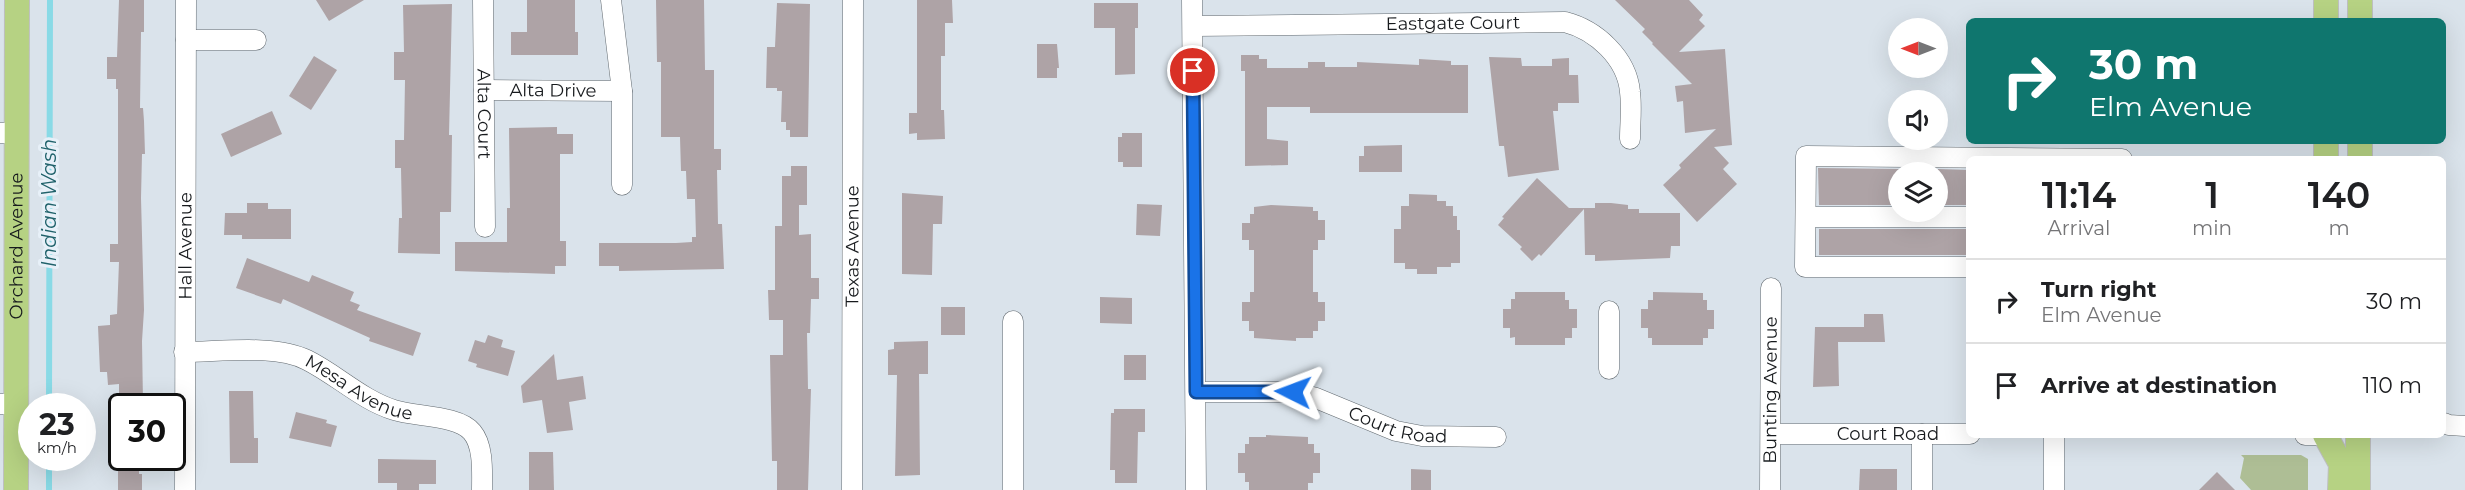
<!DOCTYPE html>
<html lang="en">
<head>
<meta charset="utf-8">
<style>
  body { margin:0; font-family:Montserrat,sans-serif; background:#f2f2f2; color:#202124; height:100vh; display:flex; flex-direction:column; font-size:22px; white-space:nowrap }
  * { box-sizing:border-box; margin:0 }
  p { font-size:20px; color:#757577 }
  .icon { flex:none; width:33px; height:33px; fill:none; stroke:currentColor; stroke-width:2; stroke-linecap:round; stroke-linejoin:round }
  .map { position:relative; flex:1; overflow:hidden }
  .side { position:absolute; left:1966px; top:156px; width:480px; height:282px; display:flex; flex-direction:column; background:#fff; border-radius:9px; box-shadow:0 6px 24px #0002 }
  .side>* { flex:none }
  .banner { position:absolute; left:1966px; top:18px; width:480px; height:126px; border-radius:9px; box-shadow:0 6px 24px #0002; background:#0f766e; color:#fff; overflow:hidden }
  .needle { width:39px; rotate:270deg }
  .controls { position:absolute; left:1888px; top:18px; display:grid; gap:12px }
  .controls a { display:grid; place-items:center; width:60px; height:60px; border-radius:50%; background:#fff; box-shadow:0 6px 24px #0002; font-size:30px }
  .speed { position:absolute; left:18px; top:393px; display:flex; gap:12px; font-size:30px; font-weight:700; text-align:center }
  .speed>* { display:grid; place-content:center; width:78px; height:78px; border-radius:50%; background:#fff; box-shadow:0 6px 24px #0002; line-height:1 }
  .speed small { font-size:15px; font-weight:400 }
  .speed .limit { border:3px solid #111; border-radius:9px; background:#fff; color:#111 }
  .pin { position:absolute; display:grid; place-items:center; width:51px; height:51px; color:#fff; margin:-26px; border:3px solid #fff; border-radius:50%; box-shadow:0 2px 6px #0007 }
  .me { position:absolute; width:66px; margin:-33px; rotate:273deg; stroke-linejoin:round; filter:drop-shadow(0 0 4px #0008) }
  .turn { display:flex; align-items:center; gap:21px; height:126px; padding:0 24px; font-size:27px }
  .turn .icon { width:78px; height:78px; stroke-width:2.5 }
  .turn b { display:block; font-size:42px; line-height:51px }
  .eta { display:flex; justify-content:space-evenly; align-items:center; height:102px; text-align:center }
  .eta b { font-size:36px; font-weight:600; line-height:42px }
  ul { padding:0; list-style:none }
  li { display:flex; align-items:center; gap:18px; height:84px; padding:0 24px; border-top:2px solid #e0e0e0 }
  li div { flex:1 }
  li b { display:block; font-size:22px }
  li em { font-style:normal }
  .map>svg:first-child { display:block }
  .green { fill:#aebe95 }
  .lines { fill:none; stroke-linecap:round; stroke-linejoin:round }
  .stream { stroke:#89dae6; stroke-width:6 }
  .building { fill:#aea3a6 }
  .minor-casing { stroke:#61696f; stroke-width:21 }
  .major-casing { stroke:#bebfc0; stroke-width:26 }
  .minor { stroke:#fff; stroke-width:20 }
  .major { stroke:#b6d283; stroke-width:24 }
  .route-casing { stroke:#114b97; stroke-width:15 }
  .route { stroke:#1a73e8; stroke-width:10 }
  .labels { text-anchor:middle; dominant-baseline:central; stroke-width:6; stroke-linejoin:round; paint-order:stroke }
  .street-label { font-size:18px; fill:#171a1d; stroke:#e7f0f8 }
  .water-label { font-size:20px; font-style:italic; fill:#1f616a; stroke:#e7f0f8 }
</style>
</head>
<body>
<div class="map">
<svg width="2465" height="490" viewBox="0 0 2465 490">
  <rect width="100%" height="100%" fill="#dae3eb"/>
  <path class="green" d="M2241,455H2301L2308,459V490H2251L2240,478L2244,458Z"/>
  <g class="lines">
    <g class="stream">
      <path d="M49,406L50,0"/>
      <path d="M49,490V458"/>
    </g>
  </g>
  <g class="building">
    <path d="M119,0H144V32H141L140,108H143L144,121L145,154H142L141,198L144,310L142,341L143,403H119V384L108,385L107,372H100L98,326L110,325V315L117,314L119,262H110V244H118V89H116V79H107V57H117Z"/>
    <path d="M316,0H364L329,21Z"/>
    <path d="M527,0H575V32H578V55H511V32H527Z"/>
    <path d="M656,0H704L705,70H714V149H721V170H717L718,224H722L724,269L619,271V266H599V243H676L692,242V237H696L695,199H687L686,171H681L680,137H661V62H657Z"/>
    <path d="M917,0H952L953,23H945V56H941V110H944L945,139L917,140V133L909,134V113H917Z"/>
    <path d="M1615,0H1689L1703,15L1699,20L1705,26L1679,52L1725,49L1732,145L1714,147L1729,163L1723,169L1737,184L1697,222L1663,185L1681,168L1679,165L1716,129L1685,133L1683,101L1677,102L1675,86L1692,84L1652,44L1653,43L1642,32L1645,29Z"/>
    <path d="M777,3L810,4L808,137H790V130H786V122H781L782,91H777V88H766L767,47H775Z"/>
    <path d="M1094,3H1138V28H1135V74L1115,75V28H1094Z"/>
    <path d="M452,4L449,135H452L451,212H440V254L398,253L399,218H402L401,168H395V140H404L405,80H394V52H404L403,5Z"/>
    <path d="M1037,44H1057L1059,68H1057V78H1037Z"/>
    <path d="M1241,55H1259V59H1267V68H1308V62H1325V67H1357V62L1419,65V59L1451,61V65H1468V113H1310V107H1267V139L1288,141V165L1245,166V71H1241Z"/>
    <path d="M314,56L337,70L311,110L289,96Z"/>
    <path d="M1489,57L1521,58L1522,66H1552V59L1569,58V75H1578L1579,103H1558V111H1553L1559,170L1508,177L1504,146H1499Z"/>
    <path d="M272,111L282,134L231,157L221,134Z"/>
    <path d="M557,127V134H573V154H560V241H566V266H555V274L455,271V242H507V208H510L509,128Z"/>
    <path d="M1122,133H1142V167H1123V162H1118V137H1122Z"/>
    <path d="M1402,145V172H1359V156H1364V146Z"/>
    <path d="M791,166H807V205H799V235L811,234V278H819V299H811L810,333H807L808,389H811L808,490H777V461H772L770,355H783V320H769L768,290H775V226H782V176H791Z"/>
    <path d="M1818,168L1899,169V205H1819Z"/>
    <path d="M1938,169L1970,170V205H1938Z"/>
    <path d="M1537,178L1569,208H1595V203H1611L1628,205V209H1639V213H1680V246H1671L1670,258L1595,261V255H1585L1584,209L1541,256L1539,254L1532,261L1520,249L1522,247L1498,225L1504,218L1502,217Z"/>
    <path d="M902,193L943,196L942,224H933L932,275L902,274Z"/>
    <path d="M1409,194L1437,195V201H1446V206H1453V216H1457V230H1460V263H1451V267H1437V274H1417V269H1405V263H1394V229H1401V206H1409Z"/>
    <path d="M247,203H268V209H291V239H242V235H224L225,213H247Z"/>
    <path d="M1137,204L1162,205L1160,236L1136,235Z"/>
    <path d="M1271,205L1313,207V211H1318V220H1325V240H1318V250H1313V292H1318V302H1325V321H1318V331H1313V338H1296V341L1254,338V331H1249V321H1242V302H1250V292H1254V250H1249V240H1242V223H1250V214H1254V207Z"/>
    <rect x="1819" y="229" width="151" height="26"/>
    <path d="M247,258L309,282L312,275L354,292L350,301L360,305L357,310L421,333L413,356L369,341L370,338L283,299L281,304L236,288Z"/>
    <path d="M1515,292H1565V300H1569V309H1577V328H1572V338H1565V345H1515V337L1510,338V328H1503V309H1511V299H1515Z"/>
    <path d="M1653,292L1703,293V300H1707V310H1714V329H1708V338H1703V345H1652V338H1648V328H1641V309H1648V300H1653Z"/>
    <path d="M1100,297L1132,298V324L1100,323Z"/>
    <rect x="941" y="307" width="24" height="28"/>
    <path d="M1864,314H1883L1885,342H1838L1839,386L1813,387L1815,327H1864Z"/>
    <path d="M488,335L503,340L501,347L515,351L508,376L476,367L477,364L468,361L475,340L485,343Z"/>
    <path d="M928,341V374H919L920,475L895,476L897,375H888V350L894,349V342Z"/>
    <path d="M554,354L557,380L583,376L586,399L569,402L573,430L547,433L542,400L523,403L521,386Z"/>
    <rect x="1124" y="355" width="22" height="25"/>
    <path d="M229,391H253L254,438H258V463H230Z"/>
    <path d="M1114,409H1145V432H1138L1137,483H1115V470H1110L1111,413H1114Z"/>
    <path d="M296,412L327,420L326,423L337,426L331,447L289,438Z"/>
    <path d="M1266,435L1308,437V444H1314V453H1320V473H1313V483H1308V490H1249V482H1245V473H1238V453H1245V444H1249V437H1266Z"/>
    <path d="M529,452H553L554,490H529Z"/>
    <path d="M118,458H139V474H142V490H118Z"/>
    <path d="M378,459L436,460V484H419V490H397V483H378Z"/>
    <path d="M1411,469L1431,470V490H1411Z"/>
    <path d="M1860,469H1897V490H1859Z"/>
    <path d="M2217,472L2235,490H2199Z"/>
  </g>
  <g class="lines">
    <g class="minor-casing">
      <g id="minor">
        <path id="s1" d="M483,0L485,227"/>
        <path d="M611,0L622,91V185"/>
        <path d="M1192,0L1196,490"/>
        <path id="s2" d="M1193,26L1565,22C1596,30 1627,58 1630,92C1632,108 1630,124 1630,139"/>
        <path d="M186,40H256"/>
        <path id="s3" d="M484,90L622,91"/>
        <path d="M0,133H16"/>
        <path d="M1806,217H1970"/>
        <path d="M1970,267H1805L1806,156L2122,159"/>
        <path d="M1609,311V369"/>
        <path d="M1013,321V490"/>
        <path id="s4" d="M184,352C220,352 275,344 307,360C337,375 362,400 394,410C415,417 458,415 472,432C484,446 482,473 482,490"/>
        <path id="s5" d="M1196,392H1293L1316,398L1396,431L1422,436L1496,437"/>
        <path d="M0,404H16"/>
        <path d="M2444,423L2449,425L2465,426"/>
        <path id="s6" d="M1771,434H1970"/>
        <path d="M2305,435H2325"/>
        <path id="s7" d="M185,490L186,0"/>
        <path id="s8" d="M852,490L853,0"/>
        <path id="s9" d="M1770,490L1771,288"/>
        <path d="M1922,490V434"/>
        <path d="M2054,490V435"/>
      </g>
    </g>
    <g class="major-casing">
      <g id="major">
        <path d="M2326,21V0"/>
        <path d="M2360,21V0"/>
        <path d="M2326,141V159"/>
        <path d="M2360,159V141"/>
        <path d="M2325,435L2341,464L2340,490"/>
        <path id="s10" d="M16,490L17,0"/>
        <path d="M2358,490V435"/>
      </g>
    </g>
    <use href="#minor" class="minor"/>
    <use href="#major" class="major"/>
  </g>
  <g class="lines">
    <g class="route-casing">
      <path id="route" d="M1193,71L1196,392H1293"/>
    </g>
    <use href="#route" class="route"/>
  </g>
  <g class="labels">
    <g class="street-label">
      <text stroke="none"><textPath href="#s2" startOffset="260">Eastgate Court</textPath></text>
      <text stroke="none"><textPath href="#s3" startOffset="69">Alta Drive</textPath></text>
      <text stroke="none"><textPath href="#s1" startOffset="114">Alta Court</textPath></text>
      <text stroke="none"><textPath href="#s10" startOffset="244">Orchard Avenue</textPath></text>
      <text stroke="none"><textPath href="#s7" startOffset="244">Hall Avenue</textPath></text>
      <text stroke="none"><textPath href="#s8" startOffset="244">Texas Avenue</textPath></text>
      <text stroke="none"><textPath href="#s4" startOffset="184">Mesa Avenue</textPath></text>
      <text stroke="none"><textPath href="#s9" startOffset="100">Bunting Avenue</textPath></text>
      <text stroke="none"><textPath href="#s5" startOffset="208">Court Road</textPath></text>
      <text stroke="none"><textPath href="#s6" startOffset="117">Court Road</textPath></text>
    </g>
    <g class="water-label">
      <text transform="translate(49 203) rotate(-90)">Indian Wash</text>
    </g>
  </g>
</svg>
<div class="controls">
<a><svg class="needle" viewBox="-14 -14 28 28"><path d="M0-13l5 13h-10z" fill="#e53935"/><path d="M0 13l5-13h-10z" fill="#757577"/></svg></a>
<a><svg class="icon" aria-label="sound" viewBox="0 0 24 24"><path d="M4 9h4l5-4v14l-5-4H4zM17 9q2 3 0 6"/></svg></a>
<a><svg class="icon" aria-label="layers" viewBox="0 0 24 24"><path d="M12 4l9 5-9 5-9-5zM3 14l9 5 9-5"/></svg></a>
</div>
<div class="speed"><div>23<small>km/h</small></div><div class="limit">30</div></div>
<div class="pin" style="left:1193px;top:71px;background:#d93025"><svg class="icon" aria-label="arrive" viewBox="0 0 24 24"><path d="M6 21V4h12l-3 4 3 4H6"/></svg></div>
<svg class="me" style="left:1293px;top:392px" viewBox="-20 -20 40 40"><path d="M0-17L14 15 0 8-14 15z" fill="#1a73e8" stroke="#fff" stroke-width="4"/></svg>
<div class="banner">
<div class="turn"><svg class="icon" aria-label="right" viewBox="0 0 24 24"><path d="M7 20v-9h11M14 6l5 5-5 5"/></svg><div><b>30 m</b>Elm Avenue</div></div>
</div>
<section class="side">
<div class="eta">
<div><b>11:14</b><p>Arrival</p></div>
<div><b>1</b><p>min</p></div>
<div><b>140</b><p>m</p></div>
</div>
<ul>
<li><svg class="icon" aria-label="right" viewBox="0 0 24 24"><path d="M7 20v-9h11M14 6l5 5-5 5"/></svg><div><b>Turn right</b><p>Elm Avenue</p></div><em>30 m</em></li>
<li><svg class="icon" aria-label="arrive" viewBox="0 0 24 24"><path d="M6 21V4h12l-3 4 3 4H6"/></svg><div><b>Arrive at destination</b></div><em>110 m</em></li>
</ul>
</section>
</div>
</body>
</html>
